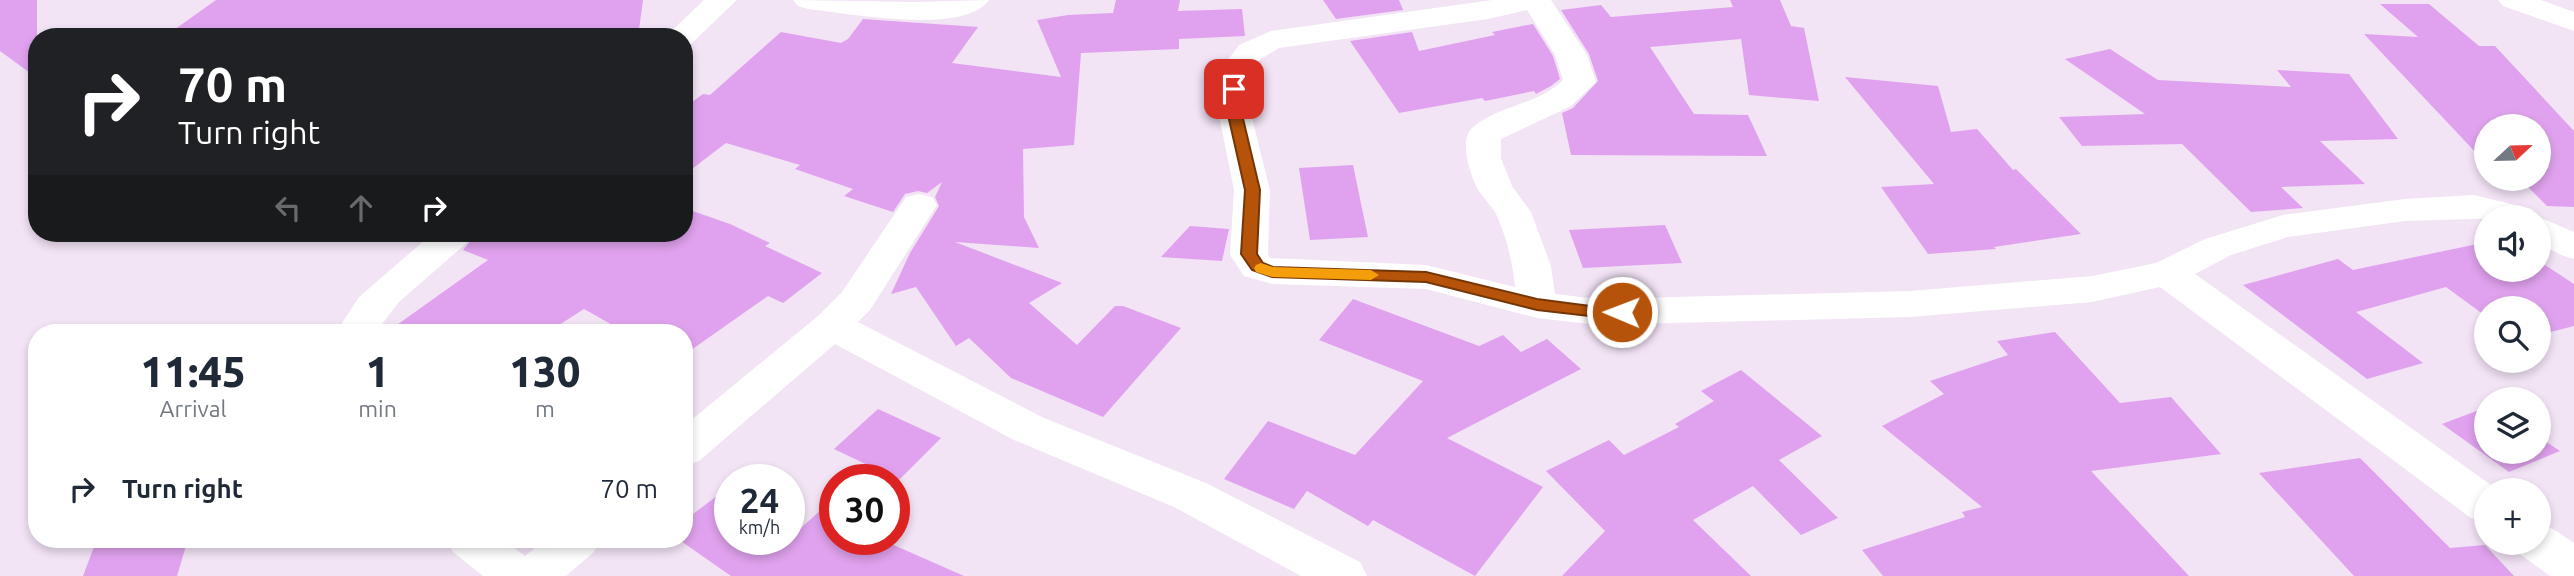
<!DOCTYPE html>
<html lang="en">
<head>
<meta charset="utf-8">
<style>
  body { margin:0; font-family:Ubuntu,sans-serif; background:#f6f6f7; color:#1f2937; height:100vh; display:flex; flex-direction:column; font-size:26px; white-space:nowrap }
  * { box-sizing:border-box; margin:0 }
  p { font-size:23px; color:#747a83 }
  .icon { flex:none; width:38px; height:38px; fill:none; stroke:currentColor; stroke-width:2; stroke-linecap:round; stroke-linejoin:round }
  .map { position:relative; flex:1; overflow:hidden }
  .drawer { position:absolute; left:28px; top:324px; width:665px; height:224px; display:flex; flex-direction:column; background:#fff; border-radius:28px; box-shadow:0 4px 10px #0003 }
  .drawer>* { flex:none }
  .banner { position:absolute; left:28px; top:28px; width:665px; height:214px; border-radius:28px; box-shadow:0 4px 10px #0003; background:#202124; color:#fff; overflow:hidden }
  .needle { width:46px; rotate:68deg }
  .controls { position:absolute; left:2474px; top:114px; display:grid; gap:14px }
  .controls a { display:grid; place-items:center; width:77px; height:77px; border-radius:50%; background:#fff; box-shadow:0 4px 10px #0003; font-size:35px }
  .speed { position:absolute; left:714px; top:464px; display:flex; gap:14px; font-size:35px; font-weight:700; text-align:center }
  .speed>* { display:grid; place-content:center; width:91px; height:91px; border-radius:50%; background:#fff; box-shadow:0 4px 10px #0003; line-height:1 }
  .speed small { font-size:18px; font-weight:400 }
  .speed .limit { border:10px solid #d22; background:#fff; color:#111 }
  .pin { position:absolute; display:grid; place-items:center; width:60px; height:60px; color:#fff; margin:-30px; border-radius:14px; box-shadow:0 4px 10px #0006 }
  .me { position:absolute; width:77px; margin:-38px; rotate:271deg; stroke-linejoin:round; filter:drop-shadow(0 0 5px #0008) }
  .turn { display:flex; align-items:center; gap:24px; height:147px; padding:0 35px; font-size:32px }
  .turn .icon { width:91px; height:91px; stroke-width:2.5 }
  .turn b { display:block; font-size:49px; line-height:60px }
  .lanes { display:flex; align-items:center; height:66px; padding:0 35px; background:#0003; justify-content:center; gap:35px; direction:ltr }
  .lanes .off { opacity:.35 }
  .eta { display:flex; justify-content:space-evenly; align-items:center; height:119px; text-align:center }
  .eta b { font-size:42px; font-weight:800; line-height:49px }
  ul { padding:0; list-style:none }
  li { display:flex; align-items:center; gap:21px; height:91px; padding:0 35px }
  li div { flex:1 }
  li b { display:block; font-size:26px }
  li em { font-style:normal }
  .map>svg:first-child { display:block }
  .building { fill:#e0a2ee }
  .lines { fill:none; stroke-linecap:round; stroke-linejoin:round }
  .minor { fill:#fff; fill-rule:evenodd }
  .route { fill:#b45309; stroke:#753606; stroke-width:2 }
  .slow { fill:#f59e0b }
</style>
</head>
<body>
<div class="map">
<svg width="2574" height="576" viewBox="0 0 2574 576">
  <rect width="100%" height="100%" fill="#f2e3f5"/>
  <g class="building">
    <path d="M0,0H37V78L0,51Z"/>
    <path d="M216,0H643L638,37H164Z"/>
    <path d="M1116,0H1180L1178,11L1242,9L1245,36L1179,39V49L1081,53L1074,145L1023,149L1024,217L1039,248L955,242L1062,283L1029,303L1077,345L1115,306H1123L1181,328L1103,417L1011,378L969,338L956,346L916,287L891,294L910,253L939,206L935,197L942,182L927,193L918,191L905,194L893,212L844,196L853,189L795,169L800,165L726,143L684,175V108L703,94L710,95L781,32L841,43L848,39L863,19L978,27L952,63L1061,77L1037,20L1068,15L1113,13Z"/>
    <path d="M1323,0H1399L1403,10L1336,19Z"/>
    <path d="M1730,0H1780L1791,26L1804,28L1819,101L1749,95L1741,39L1650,47L1694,114L1748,115L1767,156L1571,155L1562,113L1573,108L1598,81L1589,54L1561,10L1601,5L1611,17L1733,7Z"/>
    <path d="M2380,4H2429L2479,46H2495L2574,131V207L2547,206L2519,178H2539V126H2487V156H2479L2364,34L2418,37Z"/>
    <path d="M1533,24L1553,56L1560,79L1551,86L1536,94L1534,91L1485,101L1482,98L1399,113L1350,41L1412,32L1419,51L1495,35L1492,32Z"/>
    <path d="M2110,49L2158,80L2291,87L2277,70L2349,74L2398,139L2320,141L2365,184L2281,187L2303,208L2251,212L2182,144L2082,146L2059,117L2145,114L2065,59Z"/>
    <path d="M1845,77L1938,86L1951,132L1977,129L2013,170L2016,169L2081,234L1994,247L1996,249L1928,254L1881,187L1934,184Z"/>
    <path d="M1353,165L1368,237L1310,240L1299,168Z"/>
    <path d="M684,208L730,224L770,243L765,246L822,273L783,303L768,296L684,355V332H625L584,309L548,332H387L488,260L463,250L477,233H684Z"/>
    <path d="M1665,225L1682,263L1583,268L1569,230Z"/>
    <path d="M1190,226L1229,229L1222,261L1161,257Z"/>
    <path d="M2487,242V270H2539V261L2574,284V326L2539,335V308H2487V317L2446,287L2356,312L2423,363L2367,379L2243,285L2338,259L2353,270Z"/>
    <path d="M1353,299L1479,346L1503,335L1521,352L1547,339L1581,369L1447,438L1543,487L1475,576L1373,520L1368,526L1307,491L1294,509L1224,479L1268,421L1355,455L1423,381L1319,340Z"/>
    <path d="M2055,332L2120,403L2171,397L2221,454L2091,471L2189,576H1883L1862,550L1965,517L1962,512L1982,507L1882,426L1944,394L1930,381L2008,355L1997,341Z"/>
    <path d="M1741,370L1822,436L1779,460L1838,518L1801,535L1753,486L1693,520L1751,576H1562L1605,531L1546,471L1609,440L1624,455L1679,427L1675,424L1714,401L1701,391Z"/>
    <path d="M2487,407V452H2539V437L2560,451L2509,472L2442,424Z"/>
    <path d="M878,409L941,438L899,480L834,449Z"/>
    <path d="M2360,458L2450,548L2485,545L2514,576H2354L2259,473Z"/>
    <path d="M730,486V539H789L835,497V539H880L964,576H731L678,539H684V521Z"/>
    <path d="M97,539H188L177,576H83Z"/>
  </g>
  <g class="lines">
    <g class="minor">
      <path d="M704,0H737L691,44L684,45V37H665Z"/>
      <path d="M793,0L916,2L989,0C964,36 846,13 808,9L798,6Z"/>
      <path d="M1492,0H1551L1587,55L1596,82L1571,106L1501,139V158L1512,186L1531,212L1551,266L1555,294L1598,299L1910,291L2092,276L2156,263L2205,239L2283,215L2405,199L2474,195L2532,209L2537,217L2405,221L2288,237L2231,255L2195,274L2498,490H2487V523L2471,518L2160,287L2092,302L1910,317L1598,325L1537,318L1426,289L1272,284L1244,276L1230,255L1234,190L1217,106L1219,72L1239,45L1271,31ZM1527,10L1555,55L1563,80C1538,105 1499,105 1473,127C1458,140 1470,173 1477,188C1482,197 1491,205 1496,214C1506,236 1513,263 1515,287L1426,265L1270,258L1268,255L1270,190L1249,106L1251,72L1261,59L1279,48L1488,19Z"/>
      <path d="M2498,0H2541L2574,12V31L2503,6Z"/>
      <path d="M919,194L932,197L937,205L870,310L858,322L1044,418L1206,483L1360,562L1367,576H1301L1174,507L1014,440L835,344L699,461L684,466V426L818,316L842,292L906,197Z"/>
      <path d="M2537,217H2539L2574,232V259L2561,255L2539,243Z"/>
      <path d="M433,233H474L469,241L399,302L376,332H336L359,297Z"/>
      <path d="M2539,524L2553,529L2574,543V576H2550L2521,555L2514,542H2539Z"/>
      <path d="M446,539H502L525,556L546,539H601L594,552L566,576H483L453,552Z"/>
    </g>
  </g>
  <path class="route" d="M1234,85L1241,89L1240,106L1260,190L1257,254L1263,263L1273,267L1426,272L1537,299L1598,307L1622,306L1630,312L1622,317H1598L1537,310L1426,282L1272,277L1252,270L1241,254L1245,190L1226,106L1228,89Z"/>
  <path class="slow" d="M1261,263L1273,267L1371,270L1379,275L1371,280L1272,277L1256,272L1254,268L1256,265Z"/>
</svg>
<div class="controls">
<a><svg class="needle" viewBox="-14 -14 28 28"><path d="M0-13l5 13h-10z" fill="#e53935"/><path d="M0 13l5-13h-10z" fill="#747a83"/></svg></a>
<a><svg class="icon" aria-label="sound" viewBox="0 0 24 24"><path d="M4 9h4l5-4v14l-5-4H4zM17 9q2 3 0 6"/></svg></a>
<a><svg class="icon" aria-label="search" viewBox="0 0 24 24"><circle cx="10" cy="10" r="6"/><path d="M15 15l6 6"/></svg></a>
<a><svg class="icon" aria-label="layers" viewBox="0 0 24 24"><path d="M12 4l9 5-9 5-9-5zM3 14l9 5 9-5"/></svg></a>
<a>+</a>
</div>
<div class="speed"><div>24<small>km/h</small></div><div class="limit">30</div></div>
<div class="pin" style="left:1234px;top:89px;background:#d93025"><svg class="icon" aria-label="arrive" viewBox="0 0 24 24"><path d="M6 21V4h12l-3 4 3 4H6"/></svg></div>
<svg class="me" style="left:1622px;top:312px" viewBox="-20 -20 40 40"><circle r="17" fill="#b45309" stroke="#fff" stroke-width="3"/><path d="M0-11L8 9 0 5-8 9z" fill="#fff"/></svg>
<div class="banner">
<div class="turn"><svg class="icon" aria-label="right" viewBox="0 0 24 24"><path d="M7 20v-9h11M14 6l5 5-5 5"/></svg><div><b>70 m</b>Turn right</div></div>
<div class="lanes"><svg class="icon off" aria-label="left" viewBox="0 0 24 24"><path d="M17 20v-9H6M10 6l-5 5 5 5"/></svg><svg class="icon off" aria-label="ahead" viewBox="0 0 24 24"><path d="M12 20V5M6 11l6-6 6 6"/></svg><svg class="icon" aria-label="right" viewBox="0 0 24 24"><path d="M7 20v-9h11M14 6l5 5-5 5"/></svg></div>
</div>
<section class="drawer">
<div class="eta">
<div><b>11:45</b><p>Arrival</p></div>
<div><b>1</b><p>min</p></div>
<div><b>130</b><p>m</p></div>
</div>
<ul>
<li><svg class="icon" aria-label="right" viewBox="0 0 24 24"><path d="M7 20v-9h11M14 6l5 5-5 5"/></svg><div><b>Turn right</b></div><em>70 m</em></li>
</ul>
</section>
</div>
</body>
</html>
